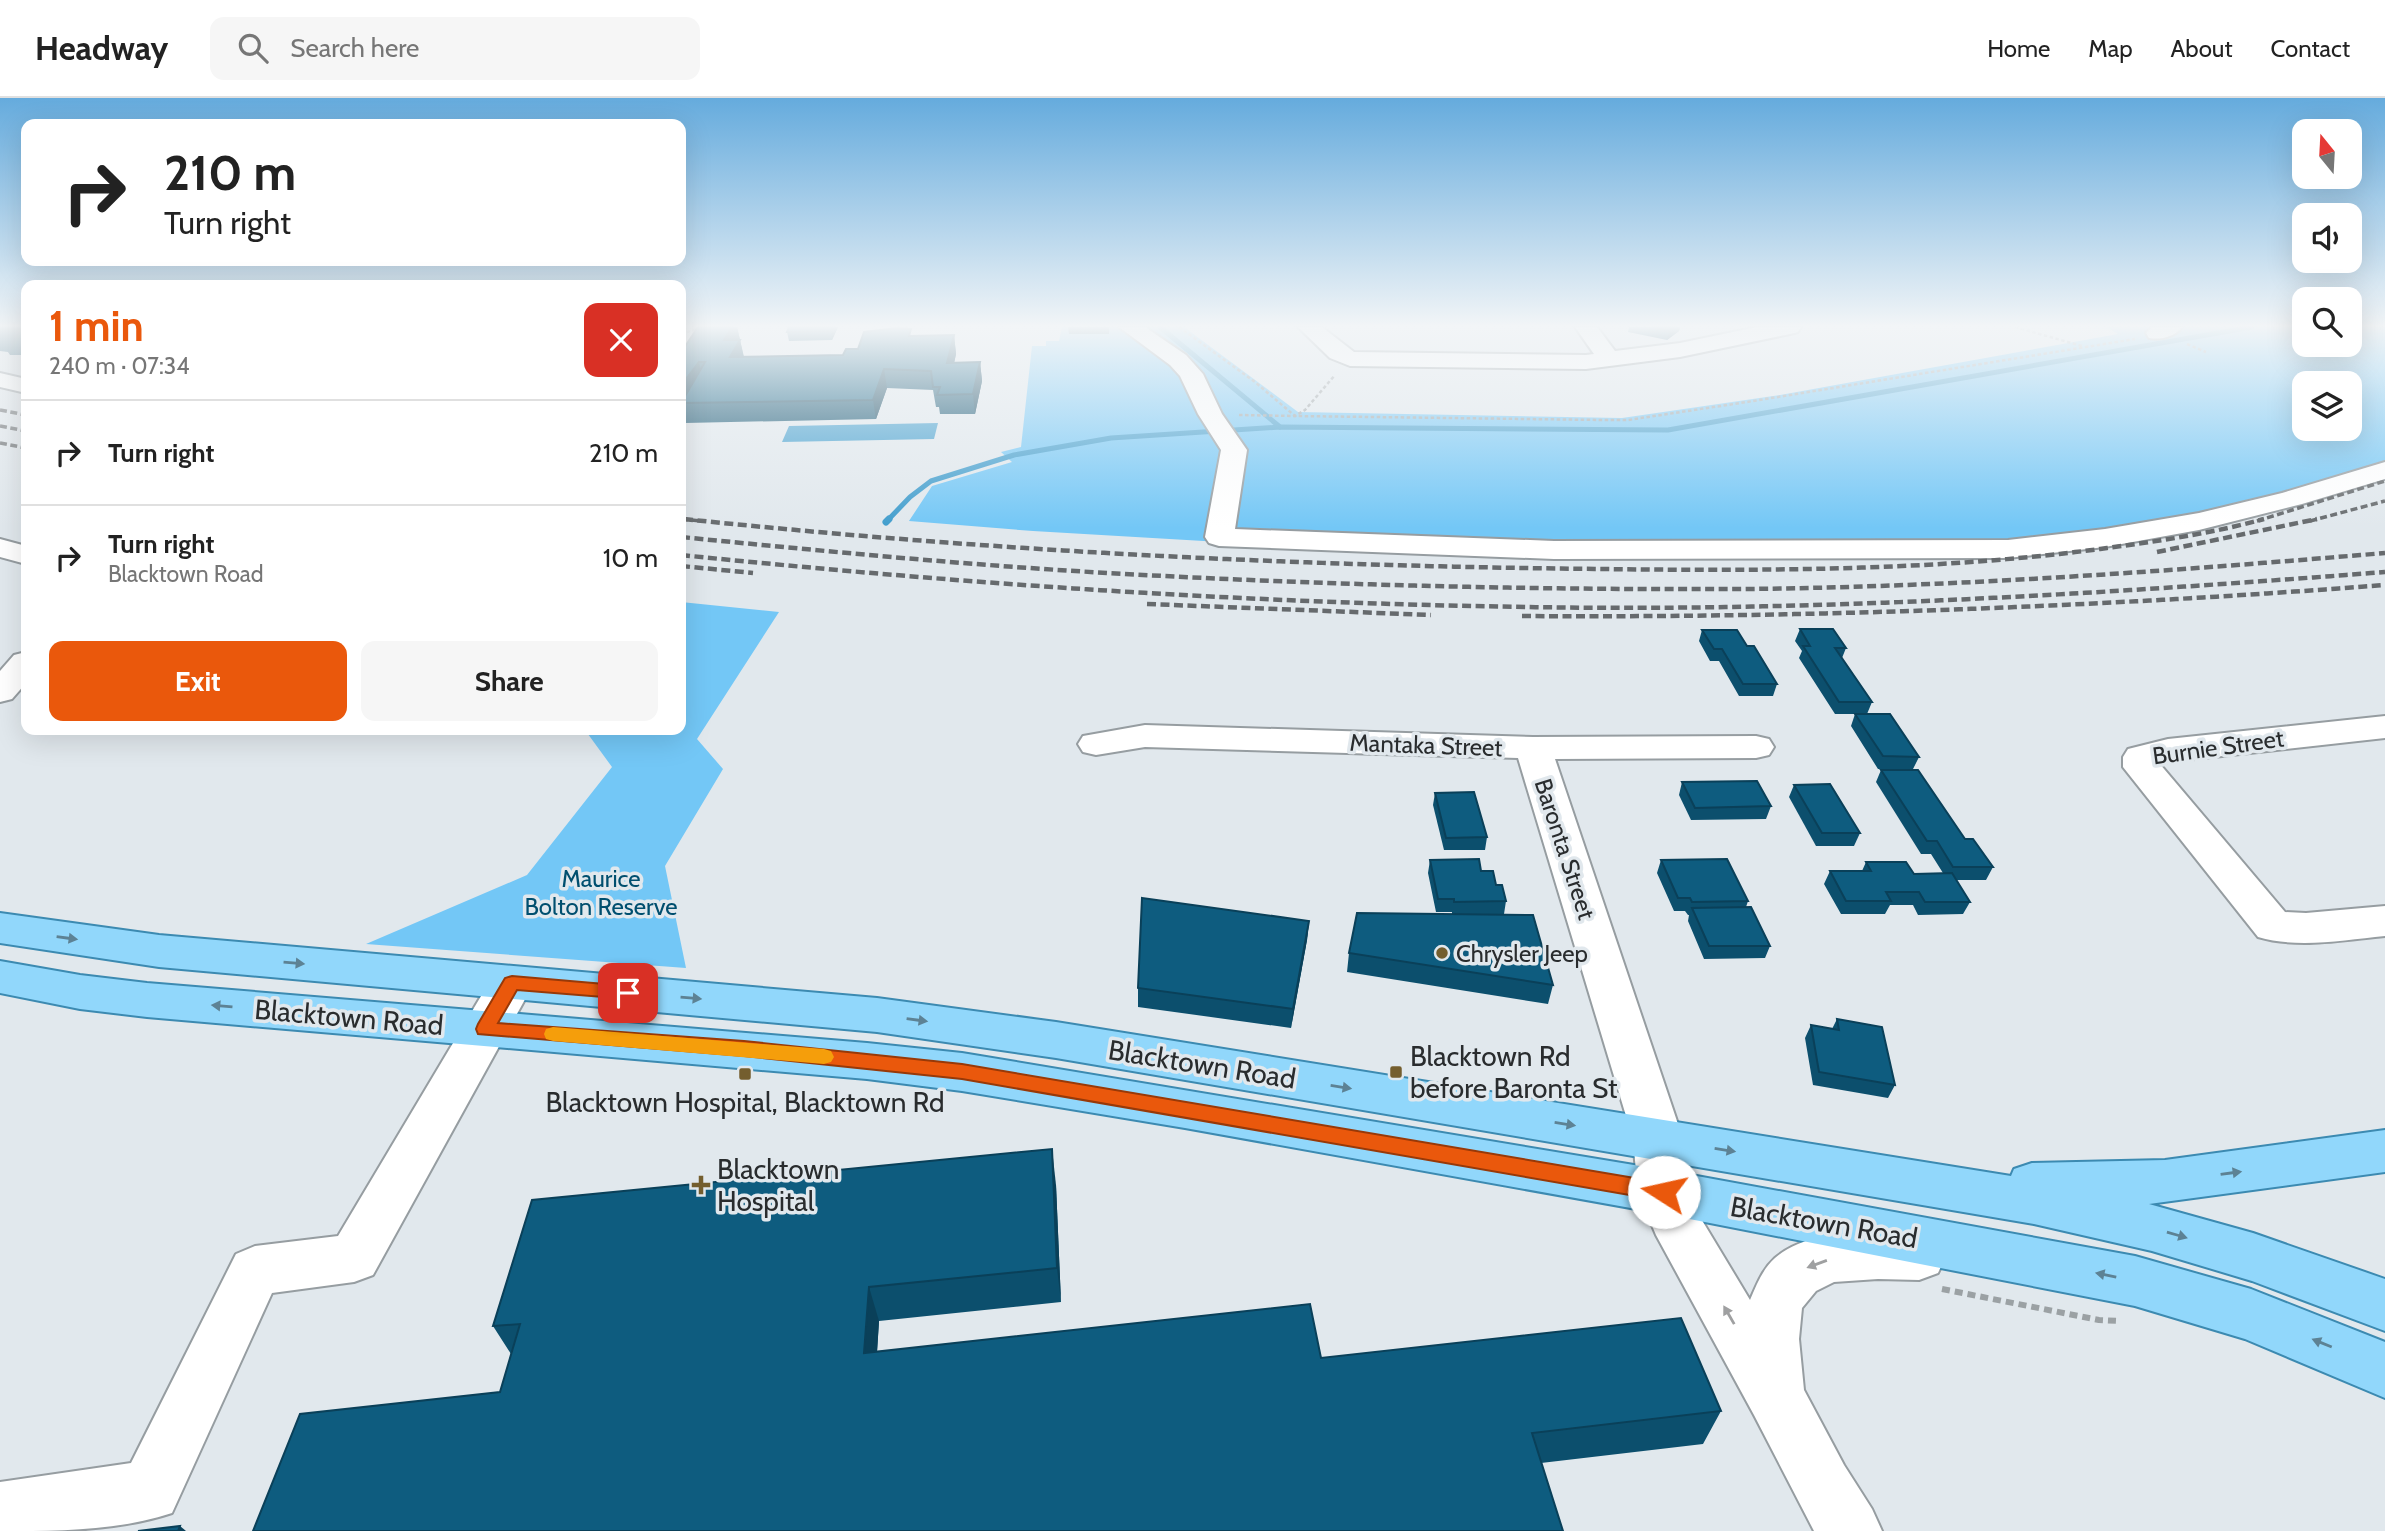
<!DOCTYPE html>
<html lang="en">
<head>
<meta charset="utf-8">
<style>
  body { margin:0; font-family:Cabin,sans-serif; background:#f6f6f6; color:#222; height:100vh; display:flex; flex-direction:column; font-size:26px; white-space:nowrap }
  * { box-sizing:border-box; margin:0 }
  p { font-size:23px; color:#767676 }
  .icon { flex:none; width:38px; height:38px; fill:none; stroke:currentColor; stroke-width:2; stroke-linecap:round; stroke-linejoin:round }
  .map { position:relative; flex:1; overflow:hidden }
  .side { position:absolute; left:21px; top:182px; width:665px; height:455px; display:flex; flex-direction:column; background:#fff; border-radius:14px; box-shadow:0 7px 28px #0002 }
  .side>* { flex:none }
  .banner { position:absolute; left:21px; top:21px; width:665px; height:147px; border-radius:14px; box-shadow:0 7px 28px #0002; background:#fff; color:#222; overflow:hidden }
  .needle { width:46px; rotate:342deg }
  .controls { position:absolute; left:2292px; top:21px; display:grid; gap:14px }
  .controls a { display:grid; place-items:center; width:70px; height:70px; border-radius:14px; background:#fff; box-shadow:0 7px 28px #0002; font-size:35px }
  .pin { position:absolute; display:grid; place-items:center; width:60px; height:60px; color:#fff; margin:-30px; border-radius:14px; box-shadow:0 4px 10px #0006 }
  .me { position:absolute; width:77px; margin:-38px; rotate:280deg; stroke-linejoin:round; filter:drop-shadow(0 0 5px #0008) }
  .turn { display:flex; align-items:center; gap:24px; height:147px; padding:0 28px; font-size:32px }
  .turn .icon { width:91px; height:91px; stroke-width:2.5 }
  .turn b { display:block; font-size:49px; line-height:60px }
  .round { display:grid; place-items:center; flex:none; width:74px; height:74px; border-radius:14px; background:#f6f6f6 }
  .overview { display:flex; align-items:center; justify-content:space-between; height:119px; padding:0 28px }
  h1 { font-size:42px; font-weight:700; line-height:52px; color:#ea580c }
  .primary-button { display:flex; gap:14px; margin-top:auto; padding:14px 28px }
  .primary-button a { flex:1; height:80px; border-radius:14px; background:#ea580c; color:#fff; font-size:28px; font-weight:700; line-height:80px; text-align:center }
  .primary-button a+a { background:#f6f6f6; color:#222 }
  ul { padding:0; list-style:none }
  li { display:flex; align-items:center; gap:21px; height:105px; padding:0 28px; border-top:2px solid #e0e0e0 }
  li div { flex:1 }
  li b { display:block; font-size:26px }
  li em { font-style:normal }
  header { display:flex; align-items:center; gap:42px; box-sizing:border-box; height:98px; padding:0 35px; background:#fff; border-bottom:2px solid #e0e0e0 }
  header strong { font-size:33px }
  nav { display:flex; gap:38px; margin-inline-start:auto; font-size:24px }
  .search { width:490px; height:63px; background:#f6f6f6; display:flex; align-items:center; gap:18px; box-sizing:border-box; padding:0 24px; border-radius:14px; color:#767676; font-size:26px }
  .map>svg:first-child { display:block }
  .green { fill:#73c7f6; fill-rule:evenodd }
  .water { fill:#409dcd }
  .lines { fill:none; stroke-linecap:round; stroke-linejoin:round }
  .stream-far1 { stroke:#409dcd; stroke-width:5 }
  .stream { stroke:#409dcd; stroke-width:7 }
  .minor-casing { stroke:#969da1; stroke-width:4 }
  .major-casing { stroke:#3c8ab1; stroke-width:4 }
  .path-far1 { stroke:#9ba1a4; stroke-width:2.5; stroke-dasharray:3.5 2.5; stroke-linecap:butt }
  .path { stroke:#9ba1a4; stroke-width:6; stroke-dasharray:8 5; stroke-linecap:butt }
  .minor { fill:#fff; fill-rule:evenodd }
  .major { fill:#91d7fb; fill-rule:evenodd }
  .rail-far1 { stroke:#666a6d; stroke-width:3.5; stroke-dasharray:7 3.5; stroke-linecap:butt }
  .rail { stroke:#666a6d; stroke-width:4.5; stroke-dasharray:9 4.5; stroke-linecap:butt }
  .wall { fill:#0c4f6d }
  .shaded-wall { fill:#0a4059 }
  .building { fill:#0e5c7f; stroke:#0a4059; stroke-width:2 }
  .oneway { fill:#5d8294 }
  .oneway2 { fill:#9fa0a1 }
  .route { fill:#ea580c; stroke:#983908; stroke-width:2 }
  .slow { fill:#f59e0b }
  .poi-dot { fill:#745e2e; stroke:#e1e8ed; stroke-width:2.5 }
  .labels { text-anchor:middle; dominant-baseline:central; stroke-width:7; stroke-linejoin:round; paint-order:stroke }
  .street-label { font-size:24px; fill:#292c2e; stroke:#e1e8ed }
  .park-label { font-size:24px; fill:#004f6f; stroke:#e1e8ed }
  .poi-label { font-size:24px; fill:#292c2e; stroke:#e1e8ed; text-anchor:start }
  .near-street-label { font-size:28px; fill:#292c2e; stroke:#e1e8ed }
  .near-poi-label { font-size:28px; fill:#292c2e; stroke:#e1e8ed; text-anchor:start }
</style>
</head>
<body>
<header>
<strong>Headway</strong>
<div class="search"><svg class="icon" aria-label="search" viewBox="0 0 24 24"><circle cx="10" cy="10" r="6"/><path d="M15 15l6 6"/></svg>Search here</div>
<nav><a>Home</a><a>Map</a><a>About</a><a>Contact</a></nav>
</header>
<div class="map">
<svg width="2385" height="1433" viewBox="0 0 2385 1433">
  <rect width="100%" height="100%" fill="#e1e8ed"/>
  <g class="green">
    <path d="M1062,229H1184L1298,314L1622,320L1780,297L2118,236L2106,229H2305V247H2350V229H2385V374L2069,448L1377,453L1033,433L909,423L932,388L1012,364L1001,354L1021,349L1032,248H1046V243H1059ZM2305,285H2350V331H2305Z"/>
    <path d="M681,504L779,514L697,641L723,671L665,768L686,870L366,846L527,777L612,669L585,632H681Z"/>
  </g>
  <path class="water" d="M938,325L934,341L782,344L789,328Z"/>
  <g class="lines">
    <g class="stream-far1">
      <path d="M1160,229L1280,329"/>
      <path d="M887,423L910,399L931,383L1014,357L1111,340L1280,329L1668,332L2252,229"/>
    </g>
    <path class="stream" d="M886,424L889,421"/>
    <g class="minor-casing">
      <g id="minor">
        <path d="M1119,229H1145L1186,257L1203,276L1222,316L1247,352L1235,431L1554,443L2008,442L2105,431L2199,415L2282,395L2385,364V381L2302,406L2199,432L2105,449L2008,460L1554,461L1219,448L1209,445L1205,439L1221,352L1198,316L1180,278L1170,267Z"/>
        <path d="M1298,229H1322L1354,254L1586,257L1594,256L1575,229H1597L1615,253L1680,245L1757,229H1801L1798,234L1790,236L1680,259L1586,271L1350,268L1330,260Z"/>
        <path d="M2152,229H2182C2175,239 2160,242 2149,240L2146,235Z"/>
        <path d="M0,275L26,281V295L0,289Z"/>
        <path d="M0,441L26,448V466L0,459Z"/>
        <path d="M26,554V585L12,601L0,604V573L14,557Z"/>
        <path d="M2385,618V640L2159,665L2285,814L2306,815L2385,808V838C2343,842 2299,851 2258,839L2123,669V659L2128,651L2168,641Z"/>
        <path d="M1145,627L1533,639L1756,638L1769,641L1774,649L1769,657L1756,660L1555,661L1683,1041L1690,1094L1703,1124L1750,1202C1757,1186 1762,1172 1775,1160C1811,1129 1896,1125 1938,1141L1946,1158L1938,1175L1919,1182L1878,1181L1834,1184L1816,1193L1802,1210L1799,1241L1804,1292L1844,1367L1872,1411L1882,1433H1814L1754,1317L1656,1137L1638,1094L1633,1041L1518,660L1145,649L1096,657L1083,654L1078,646L1083,638Z"/>
        <path d="M512,869L528,873L534,885L373,1177L354,1184L272,1195L172,1415C118,1433 58,1433 0,1433V1384L131,1365L236,1156L255,1148L338,1138L496,873Z"/>
      </g>
    </g>
    <g class="major-casing">
      <g id="major">
        <path d="M0,815L159,837L877,900L1056,924L2011,1078L2014,1071L2032,1065L2165,1062L2385,1032V1074L2149,1106L2253,1135L2385,1181V1233L2252,1183L2152,1153L2034,1126L1056,960L877,934L159,869L0,845Z"/>
        <path d="M0,863L80,877L147,885L867,945L962,955L1664,1072L2135,1158L2251,1191L2385,1244V1300L2245,1241L2135,1208L1664,1116L1185,1030L962,993L867,981L147,919L80,911L0,895Z"/>
      </g>
    </g>
    <g class="path-far1">
      <path d="M1179,229L1255,284L1295,318L1603,322H1628L1747,304L2135,241"/>
      <path d="M2015,229L2082,248"/>
      <path d="M681,236L703,229"/>
      <path d="M2187,246L2206,254"/>
      <path d="M1239,317L1295,318L1305,312L1335,277"/>
    </g>
    <path class="path" d="M1942,1191L2099,1222L2119,1223"/>
    <use href="#minor" class="minor"/>
    <use href="#major" class="major"/>
    <g class="rail-far1">
      <path d="M0,312L26,317"/>
      <path d="M0,328L26,333"/>
      <path d="M0,345L26,350"/>
      <path d="M681,421L701,423"/>
      <path d="M2257,423L2385,383"/>
      <path d="M2310,423L2385,403"/>
    </g>
    <g class="rail">
      <path d="M684,421C988,453 1293,468 1599,471C1768,473 1939,473 2107,450C2160,443 2213,435 2264,421"/>
      <path d="M681,439C823,453 966,467 1108,475C1320,487 1531,492 1743,491C1957,489 2171,473 2385,455"/>
      <path d="M2157,454L2317,421"/>
      <path d="M681,457C964,486 1244,505 1528,509C1814,514 2100,496 2385,474"/>
      <path d="M681,468L753,475"/>
      <path d="M1147,506L1431,517"/>
      <path d="M1522,518C1810,520 2098,509 2385,487"/>
    </g>
  </g>
  <g class="wall">
    <path d="M0,229H26V257H10L8,254L0,253Z"/>
    <path d="M737,229L744,259L843,257L858,251L912,238L954,237L956,256L954,265L980,264L982,283L975,316H940L939,309H936L933,292L887,290L876,321L685,325L681,310V247H686Z"/>
    <path d="M789,229H838L832,242L789,243L787,234Z"/>
    <path d="M1068,229H1109V236H1069Z"/>
    <path d="M1629,229H1680L1679,233L1667,242L1628,234Z"/>
    <path d="M1800,531L1846,550L1842,560L1872,604L1867,616L1919,659L1913,671H1878L1851,628L1855,616H1835L1799,560L1802,553L1795,543Z"/>
    <path d="M1702,532L1747,548L1777,586L1773,598H1739L1719,563H1710L1699,543Z"/>
    <path d="M1881,672L1965,741L1993,769L1986,782H1956L1970,804L1963,816L1918,817L1913,807H1890L1885,816H1841L1824,786L1830,773H1862L1866,764L1914,776L1943,775L1931,756H1921L1876,684Z"/>
    <path d="M1682,684L1771,708L1766,721L1691,722L1679,697Z"/>
    <path d="M1794,687L1860,735L1854,748H1816L1789,699Z"/>
    <path d="M1435,695L1487,739L1485,752H1444L1433,707Z"/>
    <path d="M1430,762L1481,773L1496,787L1506,803L1504,816H1473L1553,887L1548,906L1347,874L1349,855L1452,816V814H1436L1428,775Z"/>
    <path d="M1661,762L1748,803L1746,809L1770,848L1765,860L1704,861L1688,823L1689,817H1688L1685,813H1674L1657,775Z"/>
    <path d="M1309,823L1307,842L1291,930L1138,909V890Z"/>
    <path d="M1837,921L1895,987L1888,1000L1813,987L1805,940L1811,927L1832,931Z"/>
    <path d="M1056,1087L1061,1204L879,1223L877,1253L1321,1260L1721,1313L1703,1346L1541,1365L511,1256L493,1228Z"/>
  </g>
  <g class="shaded-wall">
    <path d="M22,229H26V244L19,231Z"/>
    <path d="M730,229H737L740,242H724Z"/>
    <path d="M832,229H838L832,242L831,233Z"/>
    <path d="M1674,229H1680L1679,233L1667,242L1669,233Z"/>
    <path d="M954,237L956,256L950,284L947,265Z"/>
    <path d="M740,242L744,261L730,259Z"/>
    <path d="M699,264L703,283L688,304L683,285Z"/>
    <path d="M980,264L982,283L975,316L973,296Z"/>
    <path d="M884,271L887,290L876,321L873,302Z"/>
    <path d="M1309,823L1307,842L1291,930L1293,911Z"/>
    <path d="M1052,1051L1056,1087L1061,1204L1057,1170Z"/>
    <path d="M869,1189L879,1223L875,1288L864,1255Z"/>
    <path d="M180,1428L186,1433H178Z"/>
  </g>
  <g class="building">
    <path d="M0,229H22L19,231H0Z"/>
    <path d="M698,229H732L724,242H740L730,259L843,257L846,251H858L864,234L897,230L911,231L909,238L954,237L947,265L980,264L973,296L937,297L940,289H933L931,273L884,271L873,302L681,305L705,264H699L683,285H681V247H686Z"/>
    <path d="M789,229H832L831,233L787,234Z"/>
    <path d="M1653,229H1674L1669,233Z"/>
    <path d="M1800,531H1833L1846,550H1835L1872,604H1839L1803,548H1810Z"/>
    <path d="M1702,532H1737L1747,548H1754L1777,586H1743L1722,551H1714Z"/>
    <path d="M1855,616H1890L1919,659L1883,658Z"/>
    <path d="M1881,672H1918L1965,741H1973L1993,769H1953L1937,743H1927Z"/>
    <path d="M1757,683L1771,708L1695,710L1682,684Z"/>
    <path d="M1830,686L1860,735H1822L1794,687Z"/>
    <path d="M1474,694L1487,739L1446,740L1435,695Z"/>
    <path d="M1479,761L1481,773H1493L1496,787H1502L1506,803L1454,804V801H1438L1430,762Z"/>
    <path d="M1727,761L1748,803L1692,804L1690,800H1678L1661,762Z"/>
    <path d="M1866,764H1906L1914,776L1952,775L1970,804H1925L1919,794H1886L1891,803H1846L1830,773H1871Z"/>
    <path d="M1142,800L1309,823L1293,911L1138,890Z"/>
    <path d="M1751,809L1770,848H1709L1692,810Z"/>
    <path d="M1357,815L1533,817L1553,887L1349,855Z"/>
    <path d="M1837,921L1882,929L1895,987L1819,974L1811,927L1839,932Z"/>
    <path d="M1052,1051L1057,1170L869,1189L864,1255L1310,1206L1321,1260L1681,1220L1721,1313L1532,1335L1563,1433H253L300,1316L500,1294L520,1226L493,1228L532,1102Z"/>
    <path d="M180,1428L178,1433H138Z"/>
  </g>
  <defs><path id="oneway-solid" d="M-6-.8H1V-3.2L6.5 0L1 3.2V.8H-6Z" transform="scale(1.75)"/></defs>
  <g class="oneway">
    <use href="#oneway-solid" transform="translate(67 840) rotate(8)"/>
    <use href="#oneway-solid" transform="translate(294 865) rotate(5)"/>
    <use href="#oneway-solid" transform="translate(691 900) rotate(5)"/>
    <use href="#oneway-solid" transform="translate(222 908) rotate(-175)"/>
    <use href="#oneway-solid" transform="translate(917 922) rotate(8)"/>
    <use href="#oneway-solid" transform="translate(1341 989) rotate(9)"/>
    <use href="#oneway-solid" transform="translate(1565 1026) rotate(9)"/>
    <use href="#oneway-solid" transform="translate(1725 1052) rotate(9)"/>
    <use href="#oneway-solid" transform="translate(2231 1075) rotate(-8)"/>
    <use href="#oneway-solid" transform="translate(2177 1137) rotate(16)"/>
    <use href="#oneway-solid" transform="translate(2106 1177) rotate(-168)"/>
    <use href="#oneway-solid" transform="translate(2322 1245) rotate(-158)"/>
  </g>
  <g class="oneway2">
    <use href="#oneway-solid" transform="translate(1817 1166) rotate(160)"/>
    <use href="#oneway-solid" transform="translate(1729 1217) rotate(-120)"/>
  </g>
  <linearGradient id="sky" x2="0" y2="1"><stop stop-color="#65abdd"/><stop offset="0.53" stop-color="#f2f5f7"/><stop offset="1" stop-color="#f2f5f7" stop-opacity="0"/></linearGradient>
  <rect width="2385" height="430" fill="url(#sky)"/>
  <path class="route" d="M512,878L628,888L635,890L637,895L635,899L628,901L517,892L498,925L744,943L962,966L1664,1085L1672,1088L1675,1094L1672,1101L1664,1103L962,981L744,958L478,936L476,931L478,926L505,880Z"/>
  <path class="slow" d="M553,929L824,951L831,953L834,959L831,964L824,966L553,943L546,941L544,936L546,931Z"/>
  <g class="poi-dot">
    <circle cx="1442" cy="855" r="7"/>
    <rect x="1389" y="967" width="14" height="14" rx="3.5"/>
    <rect x="738" y="969" width="14" height="14" rx="3.5"/>
    <path d="M697.5 1076.5h7v7h7v7h-7v7h-7v-7h-7v-7h7z"/>
  </g>
  <g class="labels">
    <g class="street-label">
      <text transform="translate(1426 647) rotate(2)">Mantaka Street</text>
      <text transform="translate(2218 649) rotate(-8)">Burnie Street</text>
      <text transform="translate(1565 751) rotate(72)">Baronta Street</text>
    </g>
    <g class="park-label">
      <text x="601" y="780">Maurice<tspan x="601" dy="28">Bolton Reserve</tspan></text>
    </g>
    <g class="poi-label">
      <text x="1456" y="855">Chrysler Jeep</text>
    </g>
    <g class="near-street-label">
      <text transform="translate(349 919) rotate(5)">Blacktown Road</text>
      <text transform="translate(1202 966) rotate(9)">Blacktown Road</text>
      <text transform="translate(1824 1124) rotate(10)">Blacktown Road</text>
    </g>
    <g class="near-poi-label">
      <text x="1410" y="958">Blacktown Rd<tspan x="1410" dy="32">before Baronta St</tspan></text>
      <text x="745" y="1004" text-anchor="middle">Blacktown Hospital, Blacktown Rd</text>
      <text x="717" y="1071">Blacktown<tspan x="717" dy="32">Hospital</tspan></text>
    </g>
  </g>
</svg>
<div class="controls">
<a><svg class="needle" viewBox="-14 -14 28 28"><path d="M0-13l5 13h-10z" fill="#e53935"/><path d="M0 13l5-13h-10z" fill="#767676"/></svg></a>
<a><svg class="icon" aria-label="sound" viewBox="0 0 24 24"><path d="M4 9h4l5-4v14l-5-4H4zM17 9q2 3 0 6"/></svg></a>
<a><svg class="icon" aria-label="search" viewBox="0 0 24 24"><circle cx="10" cy="10" r="6"/><path d="M15 15l6 6"/></svg></a>
<a><svg class="icon" aria-label="layers" viewBox="0 0 24 24"><path d="M12 4l9 5-9 5-9-5zM3 14l9 5 9-5"/></svg></a>
</div>
<div class="pin" style="left:628px;top:895px;background:#d93025"><svg class="icon" aria-label="arrive" viewBox="0 0 24 24"><path d="M6 21V4h12l-3 4 3 4H6"/></svg></div>
<svg class="me" style="left:1664px;top:1094px" viewBox="-20 -20 40 40"><circle r="19" fill="#fff"/><path d="M0-13L10 11 0 6-10 11z" fill="#ea580c"/></svg>
<div class="banner">
<div class="turn"><svg class="icon" aria-label="right" viewBox="0 0 24 24"><path d="M7 20v-9h11M14 6l5 5-5 5"/></svg><div><b>210 m</b>Turn right</div></div>
</div>
<section class="side">
<div class="overview"><div><h1>1 min</h1><p>240 m · 07:34</p></div><a class="round" style="background:#d93025;color:#fff"><svg class="icon" aria-label="close" viewBox="0 0 24 24"><path d="M6 6l12 12M18 6L6 18"/></svg></a></div>
<ul>
<li><svg class="icon" aria-label="right" viewBox="0 0 24 24"><path d="M7 20v-9h11M14 6l5 5-5 5"/></svg><div><b>Turn right</b></div><em>210 m</em></li>
<li><svg class="icon" aria-label="right" viewBox="0 0 24 24"><path d="M7 20v-9h11M14 6l5 5-5 5"/></svg><div><b>Turn right</b><p>Blacktown Road</p></div><em>10 m</em></li>
</ul>
<div class="primary-button"><a>Exit</a><a>Share</a></div>
</section>
</div>
</body>
</html>
